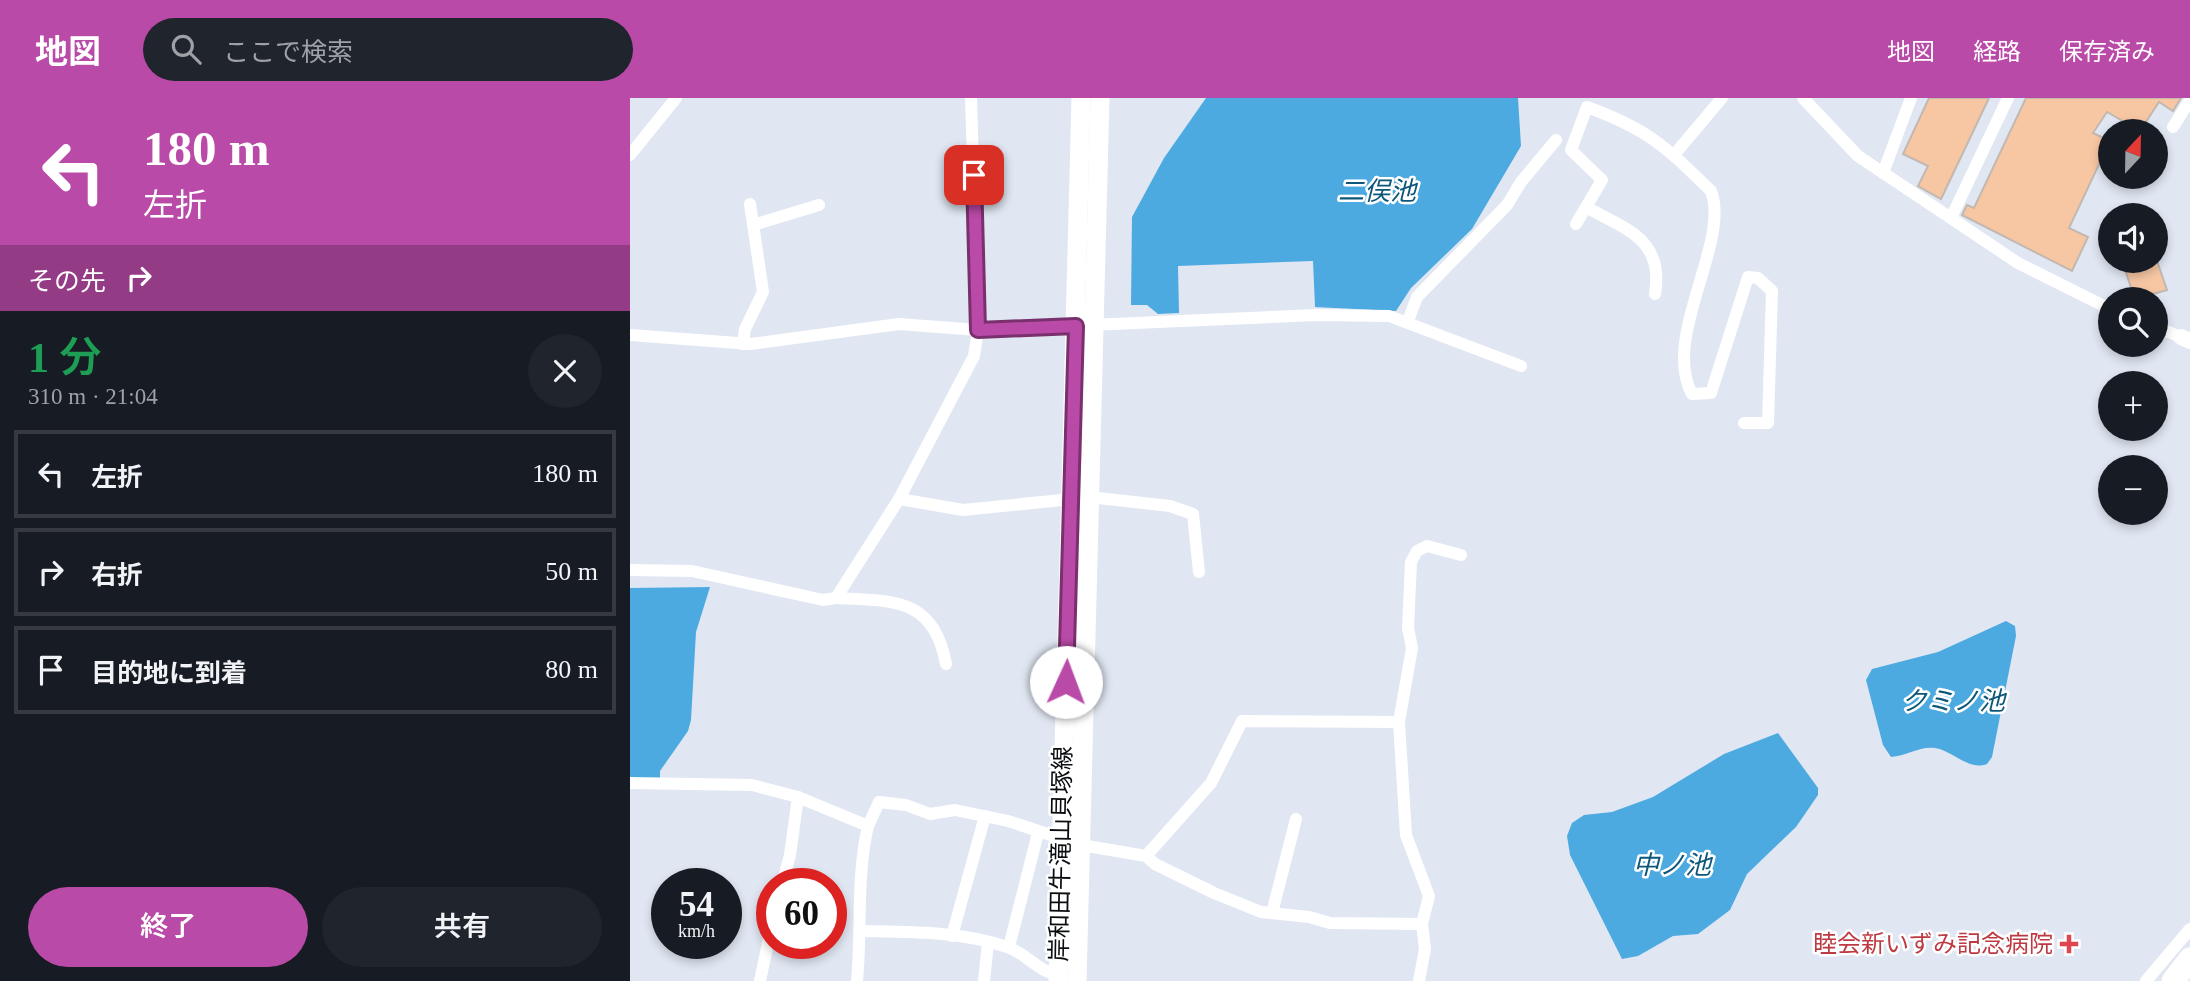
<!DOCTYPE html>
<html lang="ja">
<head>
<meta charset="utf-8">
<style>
  body { margin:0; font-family:"Times New Roman","Noto Sans JP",serif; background:#20242c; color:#f1f3f6; height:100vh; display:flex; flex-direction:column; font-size:26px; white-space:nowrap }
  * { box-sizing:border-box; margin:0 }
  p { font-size:23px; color:#9ea1a6 }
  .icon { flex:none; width:38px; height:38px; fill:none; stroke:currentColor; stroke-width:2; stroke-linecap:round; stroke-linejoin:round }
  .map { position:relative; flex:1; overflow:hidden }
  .drawer { display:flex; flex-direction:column; background:#171b24; width:630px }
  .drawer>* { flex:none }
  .top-card { background:#ba4aa8; color:#fff; overflow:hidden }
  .needle { width:46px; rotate:22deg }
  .fabs { position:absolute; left:1468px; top:21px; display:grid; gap:14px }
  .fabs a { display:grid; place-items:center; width:70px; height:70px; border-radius:50%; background:#171b24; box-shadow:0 4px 10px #0003; font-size:35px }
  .speed { position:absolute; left:21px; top:770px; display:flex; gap:14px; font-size:35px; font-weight:700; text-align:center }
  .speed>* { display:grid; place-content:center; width:91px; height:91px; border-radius:50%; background:#171b24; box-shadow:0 4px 10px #0003; line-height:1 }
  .speed small { font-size:18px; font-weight:400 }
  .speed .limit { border:10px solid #d22; background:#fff; color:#111 }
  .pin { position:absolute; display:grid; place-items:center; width:60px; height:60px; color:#fff; margin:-30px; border-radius:14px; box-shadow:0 4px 10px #0006 }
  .me { position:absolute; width:77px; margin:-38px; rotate:2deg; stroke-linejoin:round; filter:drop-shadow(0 0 5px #0008) }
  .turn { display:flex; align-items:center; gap:24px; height:147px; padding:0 28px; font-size:32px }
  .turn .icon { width:91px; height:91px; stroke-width:2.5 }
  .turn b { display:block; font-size:49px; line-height:60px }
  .then { display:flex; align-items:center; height:66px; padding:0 28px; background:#0003; gap:14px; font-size:26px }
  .round { display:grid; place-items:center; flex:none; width:74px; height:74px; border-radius:37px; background:#20242c }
  .headline { display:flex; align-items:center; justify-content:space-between; height:119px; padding:0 28px }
  h1 { font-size:42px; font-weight:600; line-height:52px; color:#1e9e55 }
  .primary-button { display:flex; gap:14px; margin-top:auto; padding:14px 28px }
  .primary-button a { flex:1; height:80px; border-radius:42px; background:#ba4aa8; color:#fff; font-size:28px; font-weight:600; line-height:80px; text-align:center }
  .primary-button a+a { background:#20242c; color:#f1f3f6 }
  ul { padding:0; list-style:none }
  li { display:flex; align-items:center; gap:21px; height:88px; margin:0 14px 10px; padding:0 14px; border:4px solid #363941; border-radius:0px }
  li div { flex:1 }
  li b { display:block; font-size:26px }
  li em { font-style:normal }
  header { display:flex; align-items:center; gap:42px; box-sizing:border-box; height:98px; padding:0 35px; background:#ba4aa8; color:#fff }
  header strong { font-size:33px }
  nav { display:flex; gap:38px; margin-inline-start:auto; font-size:24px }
  .search { width:490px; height:63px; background:#20242c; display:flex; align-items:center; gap:18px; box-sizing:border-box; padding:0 24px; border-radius:38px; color:#9ea1a6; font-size:26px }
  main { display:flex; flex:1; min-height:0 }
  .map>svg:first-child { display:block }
  .water { fill:#4caae1 }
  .building { fill:#f7c7a4; stroke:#c3b8b0; stroke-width:2 }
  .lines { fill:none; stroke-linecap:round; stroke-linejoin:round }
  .minor { stroke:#fff; stroke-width:12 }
  .tertiary { stroke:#fff; stroke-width:16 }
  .primary { stroke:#fff; stroke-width:19 }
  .motorway { stroke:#fff; stroke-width:23 }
  .route-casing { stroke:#79306d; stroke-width:18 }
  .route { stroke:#ba4aa8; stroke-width:12 }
  .health-dot { fill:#e0444e; stroke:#fff; stroke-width:2.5 }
  .labels { text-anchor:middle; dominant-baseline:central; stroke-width:5; stroke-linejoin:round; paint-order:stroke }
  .street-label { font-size:24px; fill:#0a0c0f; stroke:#fff }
  .health-label { font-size:24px; fill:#be3a42; stroke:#fff; text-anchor:end }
  .water-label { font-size:26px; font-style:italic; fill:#0d577b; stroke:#fff }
</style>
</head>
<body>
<header>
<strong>地図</strong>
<div class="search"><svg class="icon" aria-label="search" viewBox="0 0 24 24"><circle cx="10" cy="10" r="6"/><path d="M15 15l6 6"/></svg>ここで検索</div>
<nav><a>地図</a><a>経路</a><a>保存済み</a></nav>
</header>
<main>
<section class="drawer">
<div class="top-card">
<div class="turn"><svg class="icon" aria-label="left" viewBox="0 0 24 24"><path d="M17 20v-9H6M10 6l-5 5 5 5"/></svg><div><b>180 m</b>左折</div></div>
<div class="then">その先<svg class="icon" aria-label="right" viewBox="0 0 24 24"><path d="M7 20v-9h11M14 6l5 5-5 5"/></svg></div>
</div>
<div class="headline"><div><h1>1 分</h1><p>310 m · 21:04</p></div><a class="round"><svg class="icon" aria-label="close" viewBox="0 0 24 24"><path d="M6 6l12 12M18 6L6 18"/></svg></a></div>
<ul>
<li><svg class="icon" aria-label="left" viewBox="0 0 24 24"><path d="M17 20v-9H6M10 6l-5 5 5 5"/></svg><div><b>左折</b></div><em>180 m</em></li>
<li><svg class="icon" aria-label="right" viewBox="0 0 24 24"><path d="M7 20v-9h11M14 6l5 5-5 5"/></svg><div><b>右折</b></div><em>50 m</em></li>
<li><svg class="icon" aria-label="arrive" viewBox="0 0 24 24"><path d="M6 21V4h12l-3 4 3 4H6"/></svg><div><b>目的地に到着</b></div><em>80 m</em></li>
</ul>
<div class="primary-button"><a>終了</a><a>共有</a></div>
</section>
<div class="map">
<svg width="1560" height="883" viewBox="0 0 1560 883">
  <rect width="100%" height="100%" fill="#e0e7f2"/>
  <g class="water">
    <path d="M576,0H888L891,48L842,131L781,190L766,213L685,209L683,163L548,168L549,215L528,216L517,207H501L502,119L534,60Z"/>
    <path d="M80,489L66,534L61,622L58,633L30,673V680H0V490Z"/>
    <path d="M1376,523L1385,528L1386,538L1362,659L1357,666C1339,673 1323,653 1305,650C1290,648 1276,658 1261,659L1253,647L1236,582L1242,571L1308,554Z"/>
    <path d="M1148,635L1188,690V697L1166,729L1117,776L1100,812L1068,836L1043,838L1008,858L992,861L940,757L937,738L942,725L954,717L982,714L1023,699L1094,656Z"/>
  </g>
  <g class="building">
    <path d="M1299,0H1359L1311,101L1288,88L1298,68L1273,56Z"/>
    <path d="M1396,0H1551L1543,13L1529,4L1510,33L1477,14L1463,35L1480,43L1439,130L1458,139L1442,173L1332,117L1337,107L1344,110Z"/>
    <path d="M1492,163H1527L1537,192L1505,201Z"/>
  </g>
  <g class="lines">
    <g class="minor">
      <path d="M1173,0L1228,58L1388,165L1480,211"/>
      <path d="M1543,29L1560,2"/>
      <path d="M0,57L46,0"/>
      <path d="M1044,57L1092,0"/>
      <path d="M1253,75L1281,0"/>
      <path d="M956,109C997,132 1034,141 1025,196"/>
      <path d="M1321,120L1378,0"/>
      <path d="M946,126L972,82L941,52L957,9C1018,31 1036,49 1081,93C1101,144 1031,239 1062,296L1081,295L1118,179L1128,180L1142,193L1138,325H1114"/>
      <path d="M123,127L189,107"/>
      <path d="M778,223L787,199L877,107L891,84L926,42"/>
      <path d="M1526,229L1551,239"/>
      <path d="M0,237L121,246L269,226L348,232L687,217L759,218L891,268"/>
      <path d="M113,246L115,231L133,194L120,106"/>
      <path d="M459,399L540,408L563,416L569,474"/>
      <path d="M269,401L333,412L442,401"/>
      <path d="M0,472L62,473L193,502L206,500L269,401L344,258L348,232L341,0"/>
      <path d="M206,500C263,503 304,499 316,566"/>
      <path d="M0,685L122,687L168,699L238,728L249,704L276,707L300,716L325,712L378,723L451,747L516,758L525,766L584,795L631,814L679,819L700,825L792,826L799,798L776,737L769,624L782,550L778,530L781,464L787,453L797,448L831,457"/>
      <path d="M516,758L581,685L612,623L769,624"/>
      <path d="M152,786L160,757L168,699"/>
      <path d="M642,815L666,721"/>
      <path d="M230,833C279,834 330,833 377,849C396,855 408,874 429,877"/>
      <path d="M322,838L355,718"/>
      <path d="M379,849L408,735"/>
      <path d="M130,883L142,826"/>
      <path d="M227,883C232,831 226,780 238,728"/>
      <path d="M354,883L358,845"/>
      <path d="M789,883L795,851L792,826"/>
      <path d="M1516,883L1560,831"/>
    </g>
    <path class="tertiary" d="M1551,239L1560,243"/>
    <g class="primary">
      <path d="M428,883L451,0"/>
      <path d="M447,883L470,0"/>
    </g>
    <path class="motorway" d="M1543,883L1560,861"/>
  </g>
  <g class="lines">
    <g class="route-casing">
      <path id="route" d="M344,77L348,232L446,228L436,584"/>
    </g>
    <use href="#route" class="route"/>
  </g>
  <path class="health-dot" d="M1435.5 835.5h7v7h7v7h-7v7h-7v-7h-7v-7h7z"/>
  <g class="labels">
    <g class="street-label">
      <text transform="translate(431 756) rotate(-89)">岸和田牛滝山貝塚線</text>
    </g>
    <g class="health-label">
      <text x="1423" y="846">睦会新いずみ記念病院</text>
    </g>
    <g class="water-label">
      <text x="747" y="93">二俣池</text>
      <text x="1323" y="603">クミノ池</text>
      <text x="1042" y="767">中ノ池</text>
    </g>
  </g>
</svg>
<div class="fabs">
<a><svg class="needle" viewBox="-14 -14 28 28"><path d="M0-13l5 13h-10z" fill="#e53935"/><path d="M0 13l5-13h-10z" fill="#9ea1a6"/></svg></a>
<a><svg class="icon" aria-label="sound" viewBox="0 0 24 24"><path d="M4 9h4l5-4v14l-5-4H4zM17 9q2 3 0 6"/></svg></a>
<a><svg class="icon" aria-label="search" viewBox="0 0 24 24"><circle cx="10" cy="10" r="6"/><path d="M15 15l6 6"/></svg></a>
<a>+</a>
<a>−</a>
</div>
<div class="speed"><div>54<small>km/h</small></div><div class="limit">60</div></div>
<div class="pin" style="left:344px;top:77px;background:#d93025"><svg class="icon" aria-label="arrive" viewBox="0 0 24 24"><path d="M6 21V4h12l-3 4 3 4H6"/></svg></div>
<svg class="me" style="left:436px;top:584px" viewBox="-20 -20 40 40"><circle r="19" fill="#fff"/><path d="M0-13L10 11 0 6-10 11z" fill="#ba4aa8"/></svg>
</div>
</main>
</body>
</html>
